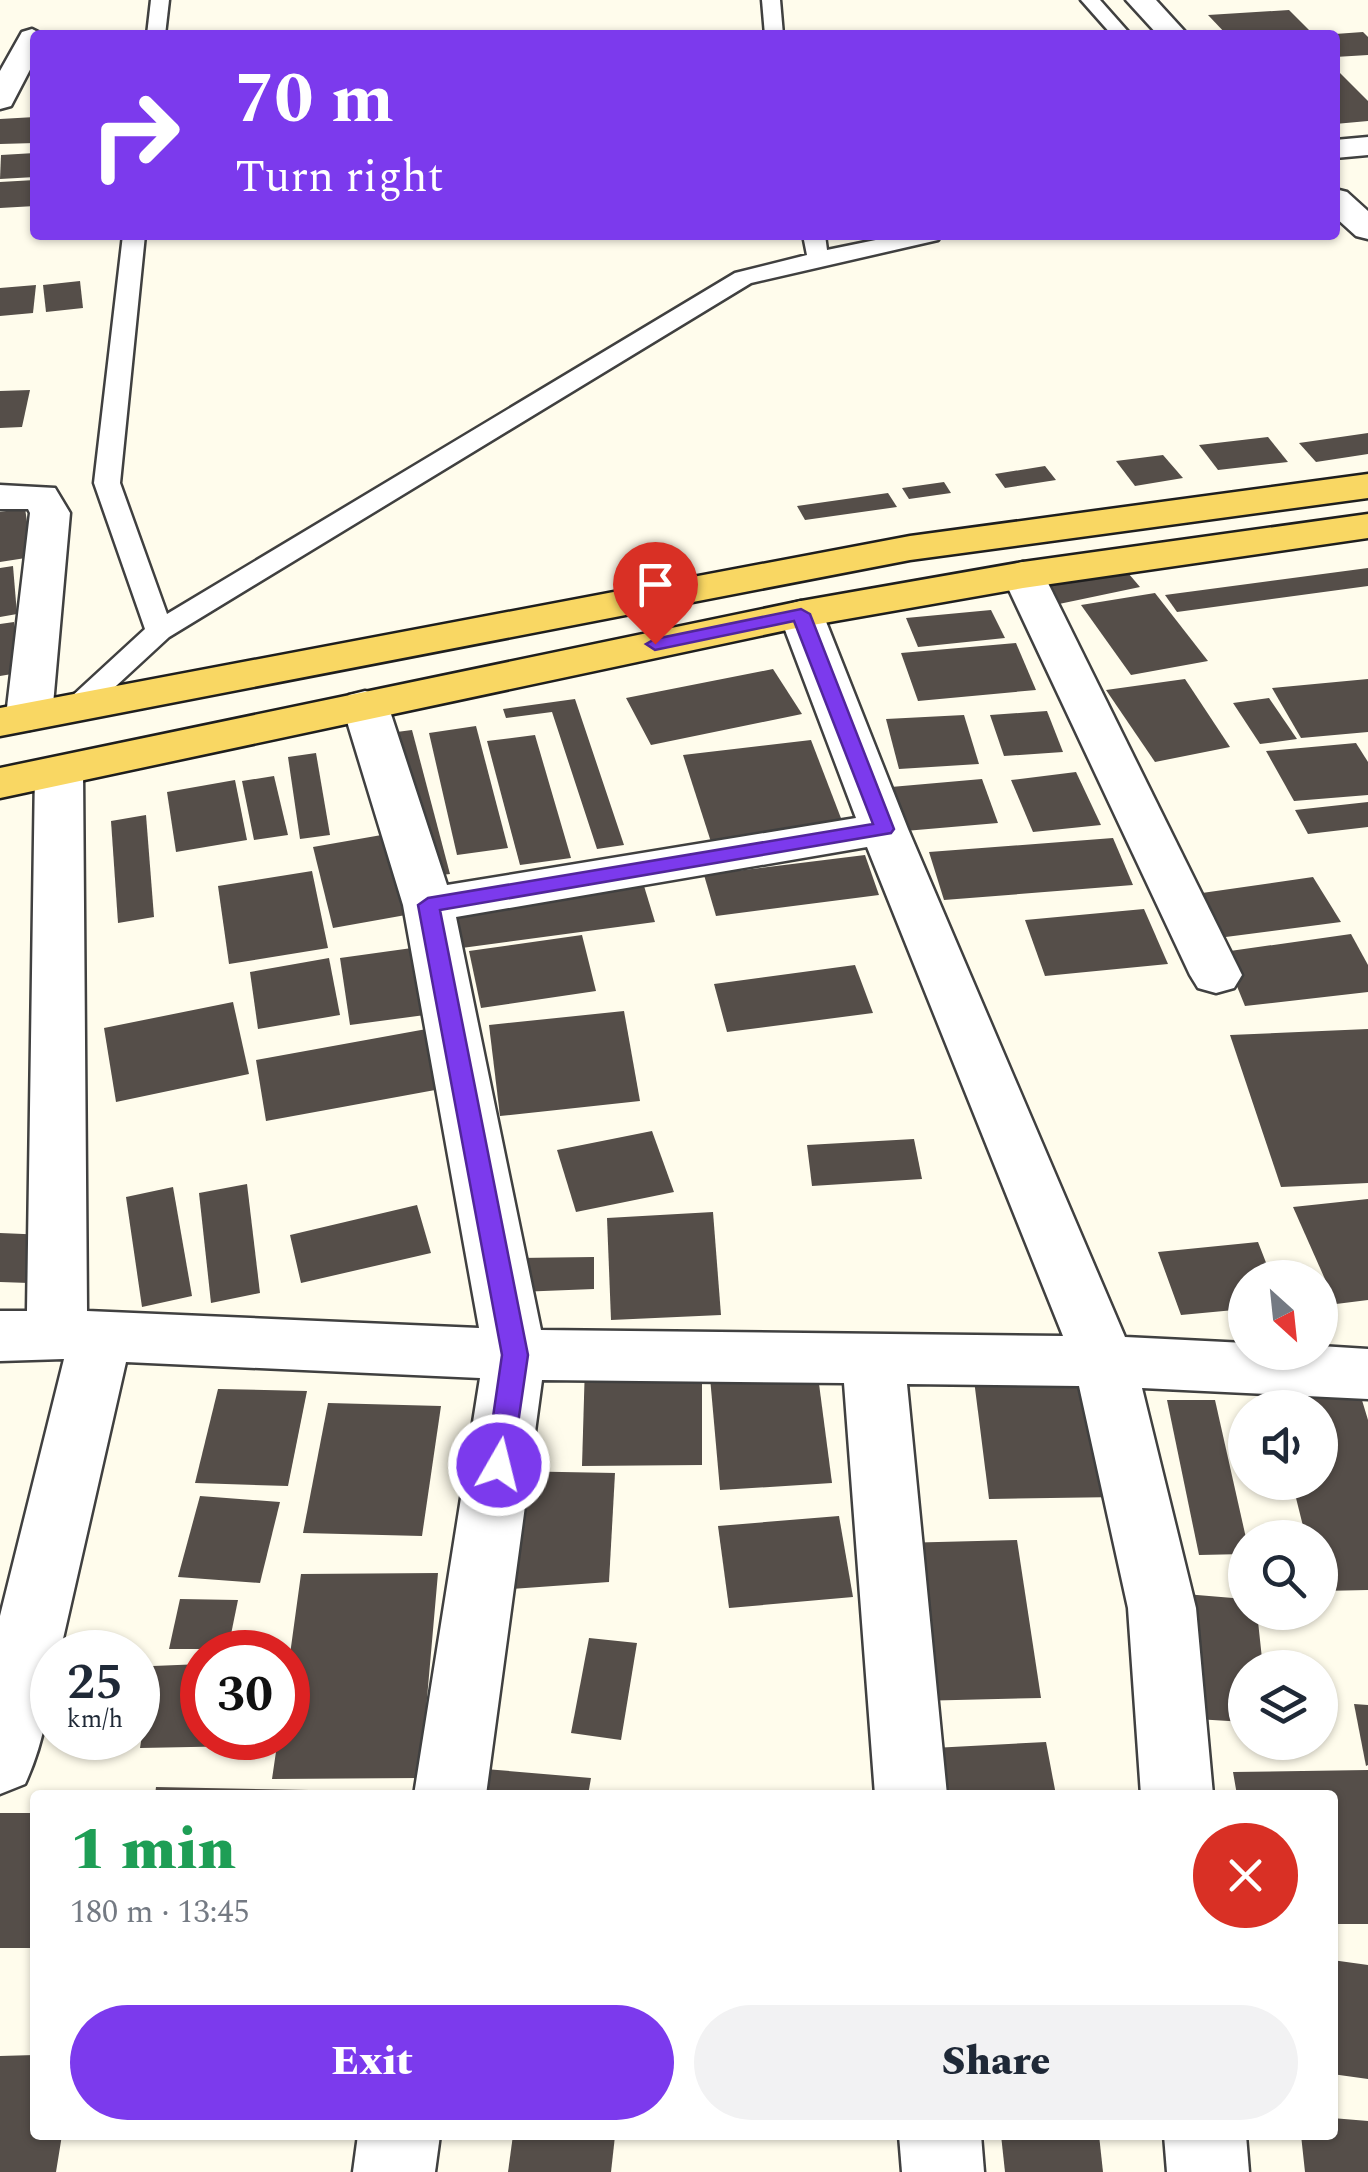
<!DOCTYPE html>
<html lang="en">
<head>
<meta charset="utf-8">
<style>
  body { margin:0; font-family:Spectral,serif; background:#f2f2f3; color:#1f2937; height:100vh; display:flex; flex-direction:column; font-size:38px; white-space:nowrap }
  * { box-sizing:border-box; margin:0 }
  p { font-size:32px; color:#747a83 }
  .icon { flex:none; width:55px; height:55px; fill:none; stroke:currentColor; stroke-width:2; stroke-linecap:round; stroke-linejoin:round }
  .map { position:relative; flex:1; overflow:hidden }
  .details { position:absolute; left:30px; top:1790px; width:1308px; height:350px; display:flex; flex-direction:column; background:#fff; border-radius:10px; box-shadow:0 2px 8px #0004 }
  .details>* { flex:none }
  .top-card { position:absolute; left:30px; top:30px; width:1310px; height:210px; border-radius:10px; box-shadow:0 2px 8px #0004; background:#7c3aed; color:#fff; overflow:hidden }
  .needle { width:65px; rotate:153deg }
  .controls { position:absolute; left:1228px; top:1260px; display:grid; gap:20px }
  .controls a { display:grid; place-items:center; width:110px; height:110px; border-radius:50%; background:#fff; box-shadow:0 2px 8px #0004; font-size:50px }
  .speed { position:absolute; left:30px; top:1630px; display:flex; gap:20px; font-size:50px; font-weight:700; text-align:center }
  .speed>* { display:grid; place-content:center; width:130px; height:130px; border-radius:50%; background:#fff; box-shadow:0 2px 8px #0004; line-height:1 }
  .speed small { font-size:25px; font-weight:400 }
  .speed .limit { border:15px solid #d22; background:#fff; color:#111 }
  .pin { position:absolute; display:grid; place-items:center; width:85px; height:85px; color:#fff; margin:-102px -42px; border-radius:50% 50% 50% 0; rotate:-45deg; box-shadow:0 0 10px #0007 }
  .pin .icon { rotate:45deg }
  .me { position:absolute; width:110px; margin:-55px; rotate:8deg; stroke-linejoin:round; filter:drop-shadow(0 0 8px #0008) }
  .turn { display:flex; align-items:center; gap:35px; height:210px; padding:0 40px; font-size:45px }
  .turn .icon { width:130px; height:130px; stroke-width:2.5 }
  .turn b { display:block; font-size:70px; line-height:85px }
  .round { display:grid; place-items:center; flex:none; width:105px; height:105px; border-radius:52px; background:#f2f2f3 }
  .headline { display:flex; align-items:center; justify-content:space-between; height:170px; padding:0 40px }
  h1 { font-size:60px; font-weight:800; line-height:75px; color:#1e9e55 }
  .button { display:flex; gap:20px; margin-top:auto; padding:20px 40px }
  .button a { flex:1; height:115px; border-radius:60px; background:#7c3aed; color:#fff; font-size:40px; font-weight:800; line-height:115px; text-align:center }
  .button a+a { background:#f2f2f3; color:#1f2937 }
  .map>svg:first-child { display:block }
  .building { fill:#554e49 }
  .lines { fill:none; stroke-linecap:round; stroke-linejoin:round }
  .lane-casing { stroke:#404040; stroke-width:5 }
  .street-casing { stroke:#404040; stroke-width:5 }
  .primary-casing { stroke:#1e1e1e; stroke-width:5 }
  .lane { fill:#fff; fill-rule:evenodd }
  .street { fill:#fff; fill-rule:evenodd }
  .primary { fill:#f9d763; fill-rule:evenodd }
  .route { fill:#7c3aed; stroke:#51269a; stroke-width:2.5 }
</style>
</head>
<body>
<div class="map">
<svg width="1368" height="2172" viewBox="0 0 1368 2172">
  <rect width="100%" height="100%" fill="#fffcec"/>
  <g class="building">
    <path d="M1289,10L1310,31L1227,35L1208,15Z"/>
    <path d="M1363,32L1368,37V55L1335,57V34Z"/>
    <path d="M1335,68L1368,101V121L1335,124Z"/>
    <path d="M35,117V143L0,144V119Z"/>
    <path d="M35,153V177L0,179L1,155Z"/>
    <path d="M35,180V206L0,208V182Z"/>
    <path d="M80,281L83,308L46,312L43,285Z"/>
    <path d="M36,285L33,313L0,316V288Z"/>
    <path d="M30,390L22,427L0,428V391Z"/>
    <path d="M1368,433V454L1316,462L1299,443Z"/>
    <path d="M1268,437L1288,462L1218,470L1199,445Z"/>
    <path d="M1163,455L1183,478L1135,486L1116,461Z"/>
    <path d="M1045,466L1056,480L1005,488L995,474Z"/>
    <path d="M944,482L951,493L909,499L902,488Z"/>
    <path d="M888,493L897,507L805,520L797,506Z"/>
    <path d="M25,508L32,557L0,562V512Z"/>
    <path d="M13,566L17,614L0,617V568Z"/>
    <path d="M1123,567L1140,587L1059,604L1042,583Z"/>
    <path d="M1368,568V586L1177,612L1165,595Z"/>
    <path d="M1155,593L1208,661L1131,675L1081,605Z"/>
    <path d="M991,610L1005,638L918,647L906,618Z"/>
    <path d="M14,622L18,673L0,676V624Z"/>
    <path d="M1016,643L1036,690L918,701L901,653Z"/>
    <path d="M773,669L802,714L651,745L626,698Z"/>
    <path d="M1185,679L1230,747L1155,762L1106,690Z"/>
    <path d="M1368,679V732L1301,738L1272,688Z"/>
    <path d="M1269,698L1297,739L1260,744L1233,703Z"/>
    <path d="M575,699L624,845L597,849L552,712L506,718L503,709Z"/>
    <path d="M1047,711L1063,752L1004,756L990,715Z"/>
    <path d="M964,715L979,764L899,769L886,719Z"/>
    <path d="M476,726L508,848L457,855L429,733Z"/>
    <path d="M412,730L450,874L426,877L389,733Z"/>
    <path d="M535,735L571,858L520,865L487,741Z"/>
    <path d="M811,740L844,826L711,842L683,755Z"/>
    <path d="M1356,743L1368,762V795L1294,801L1266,751Z"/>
    <path d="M316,753L330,835L300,839L288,757Z"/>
    <path d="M1076,772L1101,825L1033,832L1011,780Z"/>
    <path d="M274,776L288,835L254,840L242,781Z"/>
    <path d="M982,779L998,823L905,831L891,787Z"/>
    <path d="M235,780L247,840L176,852L167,792Z"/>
    <path d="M1368,802V827L1308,834L1295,810Z"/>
    <path d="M146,815L154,917L118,923L111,821Z"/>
    <path d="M393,833L417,913L333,928L313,847Z"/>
    <path d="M1113,838L1133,885L944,900L929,852Z"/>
    <path d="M865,855L879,895L716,916L704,875Z"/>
    <path d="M312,871L328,948L229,964L218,886Z"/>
    <path d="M1313,877L1341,922L1218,938L1195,894Z"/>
    <path d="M644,886L655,922L447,950L440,914Z"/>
    <path d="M1144,909L1168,964L1045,976L1025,920Z"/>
    <path d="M1351,934L1368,965V992L1245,1006L1223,952Z"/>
    <path d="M582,935L596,991L481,1008L469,951Z"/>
    <path d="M412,948L425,1015L350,1025L340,958Z"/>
    <path d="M329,958L340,1015L258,1029L250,972Z"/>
    <path d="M855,965L873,1013L727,1032L714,984Z"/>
    <path d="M233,1002L249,1074L116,1102L104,1028Z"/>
    <path d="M624,1011L640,1101L500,1116L489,1025Z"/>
    <path d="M432,1028L446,1088L266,1121L256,1060Z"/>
    <path d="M1368,1029V1183L1281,1187L1230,1035Z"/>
    <path d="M652,1131L674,1192L576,1212L557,1150Z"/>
    <path d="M914,1139L922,1179L812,1186L807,1145Z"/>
    <path d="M247,1184L260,1293L211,1303L199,1193Z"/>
    <path d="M173,1187L192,1296L142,1307L126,1197Z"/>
    <path d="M1368,1199V1300L1336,1304L1293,1207Z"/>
    <path d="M417,1205L431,1253L301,1283L290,1235Z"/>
    <path d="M713,1212L721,1315L611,1320L607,1218Z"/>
    <path d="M0,1233L47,1235L29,1283L0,1282Z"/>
    <path d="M1258,1242L1272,1278H1245V1309L1181,1315L1158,1252Z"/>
    <path d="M594,1257V1289L518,1292V1258Z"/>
    <path d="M816,1361L832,1483L720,1490L709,1366Z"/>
    <path d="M702,1363V1465L582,1466L585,1364Z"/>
    <path d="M1100,1378L1120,1497L989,1499L974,1380Z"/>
    <path d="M1358,1387L1368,1420V1590L1321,1591L1320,1538H1306L1292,1482H1320V1408H1272L1267,1389Z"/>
    <path d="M218,1389L307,1391L288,1486L195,1483Z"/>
    <path d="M1167,1400H1215L1246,1538L1245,1554L1199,1555Z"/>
    <path d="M328,1403L441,1406L422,1536L303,1533Z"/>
    <path d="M509,1471L615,1473L609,1582L498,1590Z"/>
    <path d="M200,1496L280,1502L260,1583L178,1577Z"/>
    <path d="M839,1516L853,1597L729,1608L718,1526Z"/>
    <path d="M1017,1540L1041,1698L915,1701L899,1543Z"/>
    <path d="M438,1573L420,1778L272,1779L278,1738H288V1669L301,1574Z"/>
    <path d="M1185,1594L1245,1599V1612H1257L1263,1668H1245V1722L1196,1719Z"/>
    <path d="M180,1599L238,1600L228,1649H169Z"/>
    <path d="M589,1638L637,1643L621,1740L571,1733Z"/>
    <path d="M202,1664V1738H243L242,1746L140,1748L153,1666Z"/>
    <path d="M1354,1704L1368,1705V1765L1366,1766Z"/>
    <path d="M1046,1742L1056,1795H940L933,1748Z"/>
    <path d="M485,1769L591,1778L588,1795H480Z"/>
    <path d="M1368,1770V1924H1332V1795H1237L1233,1772Z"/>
    <path d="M156,1787L309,1790V1795H155Z"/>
    <rect x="0" y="1813" width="35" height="135"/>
    <path d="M1332,1960L1368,1965V2079L1332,2074Z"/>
    <path d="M35,2055V2135H62L56,2172H0V2056Z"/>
    <path d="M1332,2118L1368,2121V2172H1305L1301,2135H1332Z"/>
    <path d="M513,2135L615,2136L611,2172H508Z"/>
    <path d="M1001,2135H1099L1103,2172H1005Z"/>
  </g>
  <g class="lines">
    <g class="lane-casing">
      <g id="lane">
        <path d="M151,0H169L165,35H147Z"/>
        <path d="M762,0H780L783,35H765Z"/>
        <path d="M1081,0H1100L1131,35H1112Z"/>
        <path d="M123,235H145L120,483L167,614L735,273L807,255L803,235H825L827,250L900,235H941L938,240L751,283L169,637L90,710H70L66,704L70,698L145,629L94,483Z"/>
      </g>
    </g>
    <g class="street-casing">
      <g id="street">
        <path d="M1126,0H1156L1188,35H1158Z"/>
        <path d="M32,29L44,35H35V60L11,106L0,109V71L22,32Z"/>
        <path d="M1368,137V155L1335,158V140Z"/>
        <path d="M1335,189L1347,192L1368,211V239L1356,236L1335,217Z"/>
        <path d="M0,485L55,488L70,513L52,716L45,726L29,730L13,726L6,716L30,513L28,509H0Z"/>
        <path d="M1023,562L1038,566L1044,575L1242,975L1234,988L1216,993L1198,988L1190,975L1002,575L1008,566Z"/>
        <path d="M801,601L816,605L823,614L908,829L1125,1337L1245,1343V1352H1320V1346L1368,1349V1399L1142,1388L1196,1608L1213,1795H1141L1128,1608L1079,1386L907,1384L947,1795H875L844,1383L542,1380L486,1795H414L480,1378L126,1362L60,1652H52C52,1697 44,1743 25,1784L0,1794V1616L64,1359L0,1361V1311H27L35,771L42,761L59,757L76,761L83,771L87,1311L479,1328L403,905L342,705L349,695L365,691L381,695L388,705L447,885L856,818L779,614L786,605ZM867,847L1063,1336L541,1330L456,917Z"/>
        <path d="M358,2135H440L435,2172H353Z"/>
        <path d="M899,2135H981L984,2172H902Z"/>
        <path d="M1164,2135H1246L1249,2172H1167Z"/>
      </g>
    </g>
    <g class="primary-casing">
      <g id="primary">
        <path d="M1368,474V498L910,560L0,736V708L910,536Z"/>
        <path d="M1368,514V538L1023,588L801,627L0,798V768L801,601L1023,562Z"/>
      </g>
    </g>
    <use href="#lane" class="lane"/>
    <use href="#street" class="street"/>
    <use href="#primary" class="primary"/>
  </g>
  <path class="route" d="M801,609L810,614L894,829L891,833L440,910L528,1355L512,1465L508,1473L499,1476L490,1473L486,1465L502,1355L418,905L428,898L873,824L794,621L655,650L646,644L655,639Z"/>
</svg>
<div class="controls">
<a><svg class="needle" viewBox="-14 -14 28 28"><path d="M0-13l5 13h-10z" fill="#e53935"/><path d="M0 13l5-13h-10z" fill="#747a83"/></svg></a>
<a><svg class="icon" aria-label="sound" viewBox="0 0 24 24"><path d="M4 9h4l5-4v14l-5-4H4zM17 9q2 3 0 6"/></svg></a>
<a><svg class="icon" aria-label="search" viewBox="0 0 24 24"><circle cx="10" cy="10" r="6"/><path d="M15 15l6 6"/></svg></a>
<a><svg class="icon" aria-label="layers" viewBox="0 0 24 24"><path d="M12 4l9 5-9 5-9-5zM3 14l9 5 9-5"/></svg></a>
</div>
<div class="speed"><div>25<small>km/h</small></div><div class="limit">30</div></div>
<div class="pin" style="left:655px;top:644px;background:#d93025"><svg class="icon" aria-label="arrive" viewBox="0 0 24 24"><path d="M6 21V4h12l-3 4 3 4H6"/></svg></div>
<svg class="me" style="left:499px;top:1465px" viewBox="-20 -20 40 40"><circle r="17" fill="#7c3aed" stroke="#fff" stroke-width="3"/><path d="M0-11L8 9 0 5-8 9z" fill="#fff"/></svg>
<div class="top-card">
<div class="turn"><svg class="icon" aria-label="right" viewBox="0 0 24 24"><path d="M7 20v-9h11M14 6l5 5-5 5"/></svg><div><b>70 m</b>Turn right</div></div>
</div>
<section class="details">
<div class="headline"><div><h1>1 min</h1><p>180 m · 13:45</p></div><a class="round" style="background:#d93025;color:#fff"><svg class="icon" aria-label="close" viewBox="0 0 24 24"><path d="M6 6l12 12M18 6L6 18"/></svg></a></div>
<div class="button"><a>Exit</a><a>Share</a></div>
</section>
</div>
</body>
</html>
